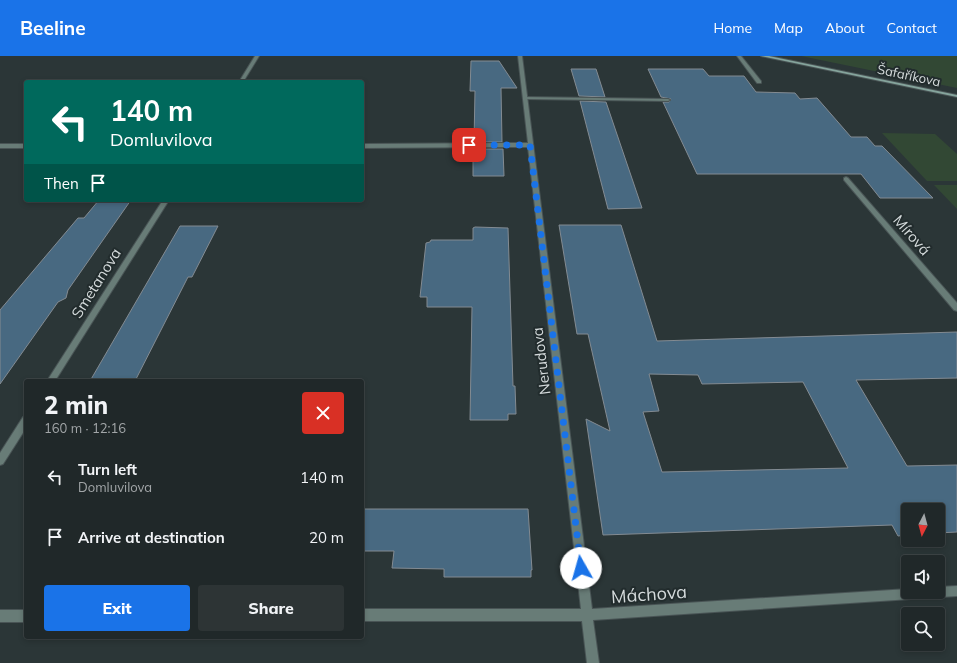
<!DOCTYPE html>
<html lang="en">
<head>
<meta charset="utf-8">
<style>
  body { margin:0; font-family:Mulish,sans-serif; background:#2d3435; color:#f1f3f6; height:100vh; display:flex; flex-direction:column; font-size:15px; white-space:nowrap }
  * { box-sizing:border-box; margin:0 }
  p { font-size:13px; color:#a2a6a8 }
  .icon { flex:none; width:22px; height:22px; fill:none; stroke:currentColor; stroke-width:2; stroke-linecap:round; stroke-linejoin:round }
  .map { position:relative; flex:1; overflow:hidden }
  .sheet { position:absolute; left:24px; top:323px; width:340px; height:260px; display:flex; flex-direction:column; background:#202829; border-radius:4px; box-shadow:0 2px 6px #0003,0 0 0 1px #3d4446 }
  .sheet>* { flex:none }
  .banner { position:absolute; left:24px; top:24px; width:340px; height:122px; border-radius:4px; box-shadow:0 2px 6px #0003,0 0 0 1px #3d4446; background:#00695c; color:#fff; overflow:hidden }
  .needle { width:26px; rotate:186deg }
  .tools { position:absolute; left:901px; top:447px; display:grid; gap:8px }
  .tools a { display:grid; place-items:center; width:44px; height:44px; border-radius:4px; background:#202829; box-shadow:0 2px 6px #0003,0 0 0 1px #3d4446; font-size:20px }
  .pin { position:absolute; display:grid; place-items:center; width:34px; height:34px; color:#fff; margin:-17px; border-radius:8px; box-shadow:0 2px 6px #0006 }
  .me { position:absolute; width:44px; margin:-22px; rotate:353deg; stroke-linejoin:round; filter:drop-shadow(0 0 3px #0008) }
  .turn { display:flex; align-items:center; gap:14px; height:84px; padding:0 20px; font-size:18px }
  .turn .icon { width:52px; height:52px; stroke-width:2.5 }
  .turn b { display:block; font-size:28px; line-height:34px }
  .then { display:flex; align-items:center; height:38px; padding:0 20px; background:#0003; gap:8px; font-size:15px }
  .round { display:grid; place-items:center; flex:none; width:42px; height:42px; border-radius:4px; background:#2d3435 }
  .headline { display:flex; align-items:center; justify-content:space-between; height:68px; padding:0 20px }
  h1 { font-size:24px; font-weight:800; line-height:30px }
  .cta { display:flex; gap:8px; margin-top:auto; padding:8px 20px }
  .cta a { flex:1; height:46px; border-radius:4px; background:#1a73e8; color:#fff; font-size:16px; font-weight:800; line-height:46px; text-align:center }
  .cta a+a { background:#2d3435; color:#f1f3f6 }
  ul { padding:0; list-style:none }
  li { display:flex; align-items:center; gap:12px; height:60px; padding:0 20px }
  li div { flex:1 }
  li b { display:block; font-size:15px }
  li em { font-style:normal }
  header { display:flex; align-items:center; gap:24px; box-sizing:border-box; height:56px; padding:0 20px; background:#1a73e8; color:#fff }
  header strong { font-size:19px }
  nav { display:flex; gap:22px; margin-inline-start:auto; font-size:14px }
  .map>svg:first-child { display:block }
  .green { fill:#324834 }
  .building { fill:#486981; stroke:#838b92; fill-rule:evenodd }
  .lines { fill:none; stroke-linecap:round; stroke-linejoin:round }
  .lane-casing { stroke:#495455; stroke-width:2 }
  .street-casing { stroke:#495455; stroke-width:2 }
  .secondary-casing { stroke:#495455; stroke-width:2 }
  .lane { fill:#687c77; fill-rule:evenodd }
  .street { fill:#687c77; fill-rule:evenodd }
  .secondary { fill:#85a49c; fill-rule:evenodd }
  .route { stroke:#1a73e8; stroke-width:7; stroke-dasharray:0 12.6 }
  .labels { text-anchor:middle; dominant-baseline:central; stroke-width:4; stroke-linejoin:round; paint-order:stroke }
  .far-street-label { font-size:13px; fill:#d4dadb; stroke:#222c2d }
  .street-label { font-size:15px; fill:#d4dadb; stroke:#222c2d }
  .near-street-label { font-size:18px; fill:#d4dadb; stroke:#222c2d }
</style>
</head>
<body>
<header>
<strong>Beeline</strong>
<nav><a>Home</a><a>Map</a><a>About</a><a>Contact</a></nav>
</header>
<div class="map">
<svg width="957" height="607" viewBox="0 0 957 607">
  <rect width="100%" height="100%" fill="#2b3637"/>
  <g class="green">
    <path d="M801,0H957V32Z"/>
    <path d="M882,77L935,78L957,98V125H927Z"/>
    <path d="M934,129H957V153Z"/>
  </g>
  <g class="building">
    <path d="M471,5H499L517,32H501L502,86H474L475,35H470Z"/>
    <path d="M571,13H596L605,41L579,40Z"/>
    <path d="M648,13H703L709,20H744L756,36L795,37L800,43L817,42L851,81H867L875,90H882L933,142H880L861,118H697L663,46H669L671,43L661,41Z"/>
    <path d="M580,45L606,46L642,152L608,153Z"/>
    <path d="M473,93H503L504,120H473Z"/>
    <path d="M99,144H131L68,234L66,242L58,246L0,328V254L78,162H84Z"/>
    <path d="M559,169H621L657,285L957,276V322L856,324L907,410L957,409V476L938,477V454H908V479L898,480L892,469L603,479L586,363L610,375L588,278H577ZM649,318L698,319L702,328L803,326L848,412L662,416L643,356L659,355Z"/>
    <path d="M180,170H218L192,221H188L135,325H90Z"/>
    <path d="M475,171L508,172L513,330H515L516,358H508V364H470L472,251H427V241H420L426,187L430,186L431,184H473V172Z"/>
    <path d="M362,453H528L532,514H531V521H444V513L392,512L394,495H362Z"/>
  </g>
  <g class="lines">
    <g class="lane-casing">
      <g id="lane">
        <path d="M737,0H741L761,25V27H757Z"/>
        <path d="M523,41L668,43L670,44L668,45L525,43L523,42Z"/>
      </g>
    </g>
    <g class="street-casing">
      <g id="street">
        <path d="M255,0H259L243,26H239Z"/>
        <path d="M518,0H522L592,553L908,533V536H938V531L957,530V540L593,564L599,607H587L582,565H362V553H581L528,91L362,92V88L528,87Z"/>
        <rect x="0" y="88" width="26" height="4"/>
        <path d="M846,121L848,122L957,247V255L954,254L844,124V122Z"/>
        <path d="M163,144H169L55,325H47Z"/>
        <path d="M26,360V372L3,408L0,409V397L23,361Z"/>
        <rect x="0" y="554" width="26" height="12"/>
      </g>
    </g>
    <g class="secondary-casing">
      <path id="secondary" d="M761,0H769L957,39V41Z"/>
    </g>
    <use href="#lane" class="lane"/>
    <use href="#street" class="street"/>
    <use href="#secondary" class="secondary"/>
  </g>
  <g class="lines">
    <path class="route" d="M469,89H530L581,512"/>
  </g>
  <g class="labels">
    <g class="far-street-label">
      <text transform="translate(909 19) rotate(12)">Šafaříkova</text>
    </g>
    <g class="street-label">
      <text transform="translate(912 179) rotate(49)">Mírová</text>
      <text transform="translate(96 227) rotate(-58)">Smetanova</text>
      <text transform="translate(541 305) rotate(-97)">Nerudova</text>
    </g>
    <g class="near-street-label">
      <text transform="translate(649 538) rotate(-4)">Máchova</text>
    </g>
  </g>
</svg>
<div class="tools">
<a><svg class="needle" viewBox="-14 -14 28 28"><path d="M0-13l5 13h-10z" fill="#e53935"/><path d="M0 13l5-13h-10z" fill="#a2a6a8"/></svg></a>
<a><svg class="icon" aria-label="sound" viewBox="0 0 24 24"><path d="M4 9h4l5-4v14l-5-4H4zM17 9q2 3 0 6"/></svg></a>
<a><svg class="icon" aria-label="search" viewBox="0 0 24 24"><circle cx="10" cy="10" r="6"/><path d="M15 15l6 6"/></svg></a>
</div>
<div class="pin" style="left:469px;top:89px;background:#d93025"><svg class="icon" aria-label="arrive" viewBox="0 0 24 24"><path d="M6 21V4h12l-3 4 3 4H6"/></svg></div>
<svg class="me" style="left:581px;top:512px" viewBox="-20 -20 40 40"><circle r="19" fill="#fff"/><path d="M0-13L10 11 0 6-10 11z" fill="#1a73e8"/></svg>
<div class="banner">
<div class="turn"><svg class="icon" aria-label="left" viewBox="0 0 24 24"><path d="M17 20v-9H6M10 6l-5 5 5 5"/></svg><div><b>140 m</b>Domluvilova</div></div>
<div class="then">Then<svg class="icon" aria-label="arrive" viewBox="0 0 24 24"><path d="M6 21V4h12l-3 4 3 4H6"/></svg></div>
</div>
<section class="sheet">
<div class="headline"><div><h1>2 min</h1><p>160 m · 12:16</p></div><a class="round" style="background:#d93025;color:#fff"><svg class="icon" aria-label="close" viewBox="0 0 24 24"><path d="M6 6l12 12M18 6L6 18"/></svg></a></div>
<ul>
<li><svg class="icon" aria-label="left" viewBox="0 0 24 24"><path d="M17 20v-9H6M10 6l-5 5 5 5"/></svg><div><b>Turn left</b><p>Domluvilova</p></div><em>140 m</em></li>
<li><svg class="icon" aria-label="arrive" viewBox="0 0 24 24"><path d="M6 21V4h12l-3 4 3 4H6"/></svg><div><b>Arrive at destination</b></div><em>20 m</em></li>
</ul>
<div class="cta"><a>Exit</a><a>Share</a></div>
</section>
</div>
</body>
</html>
